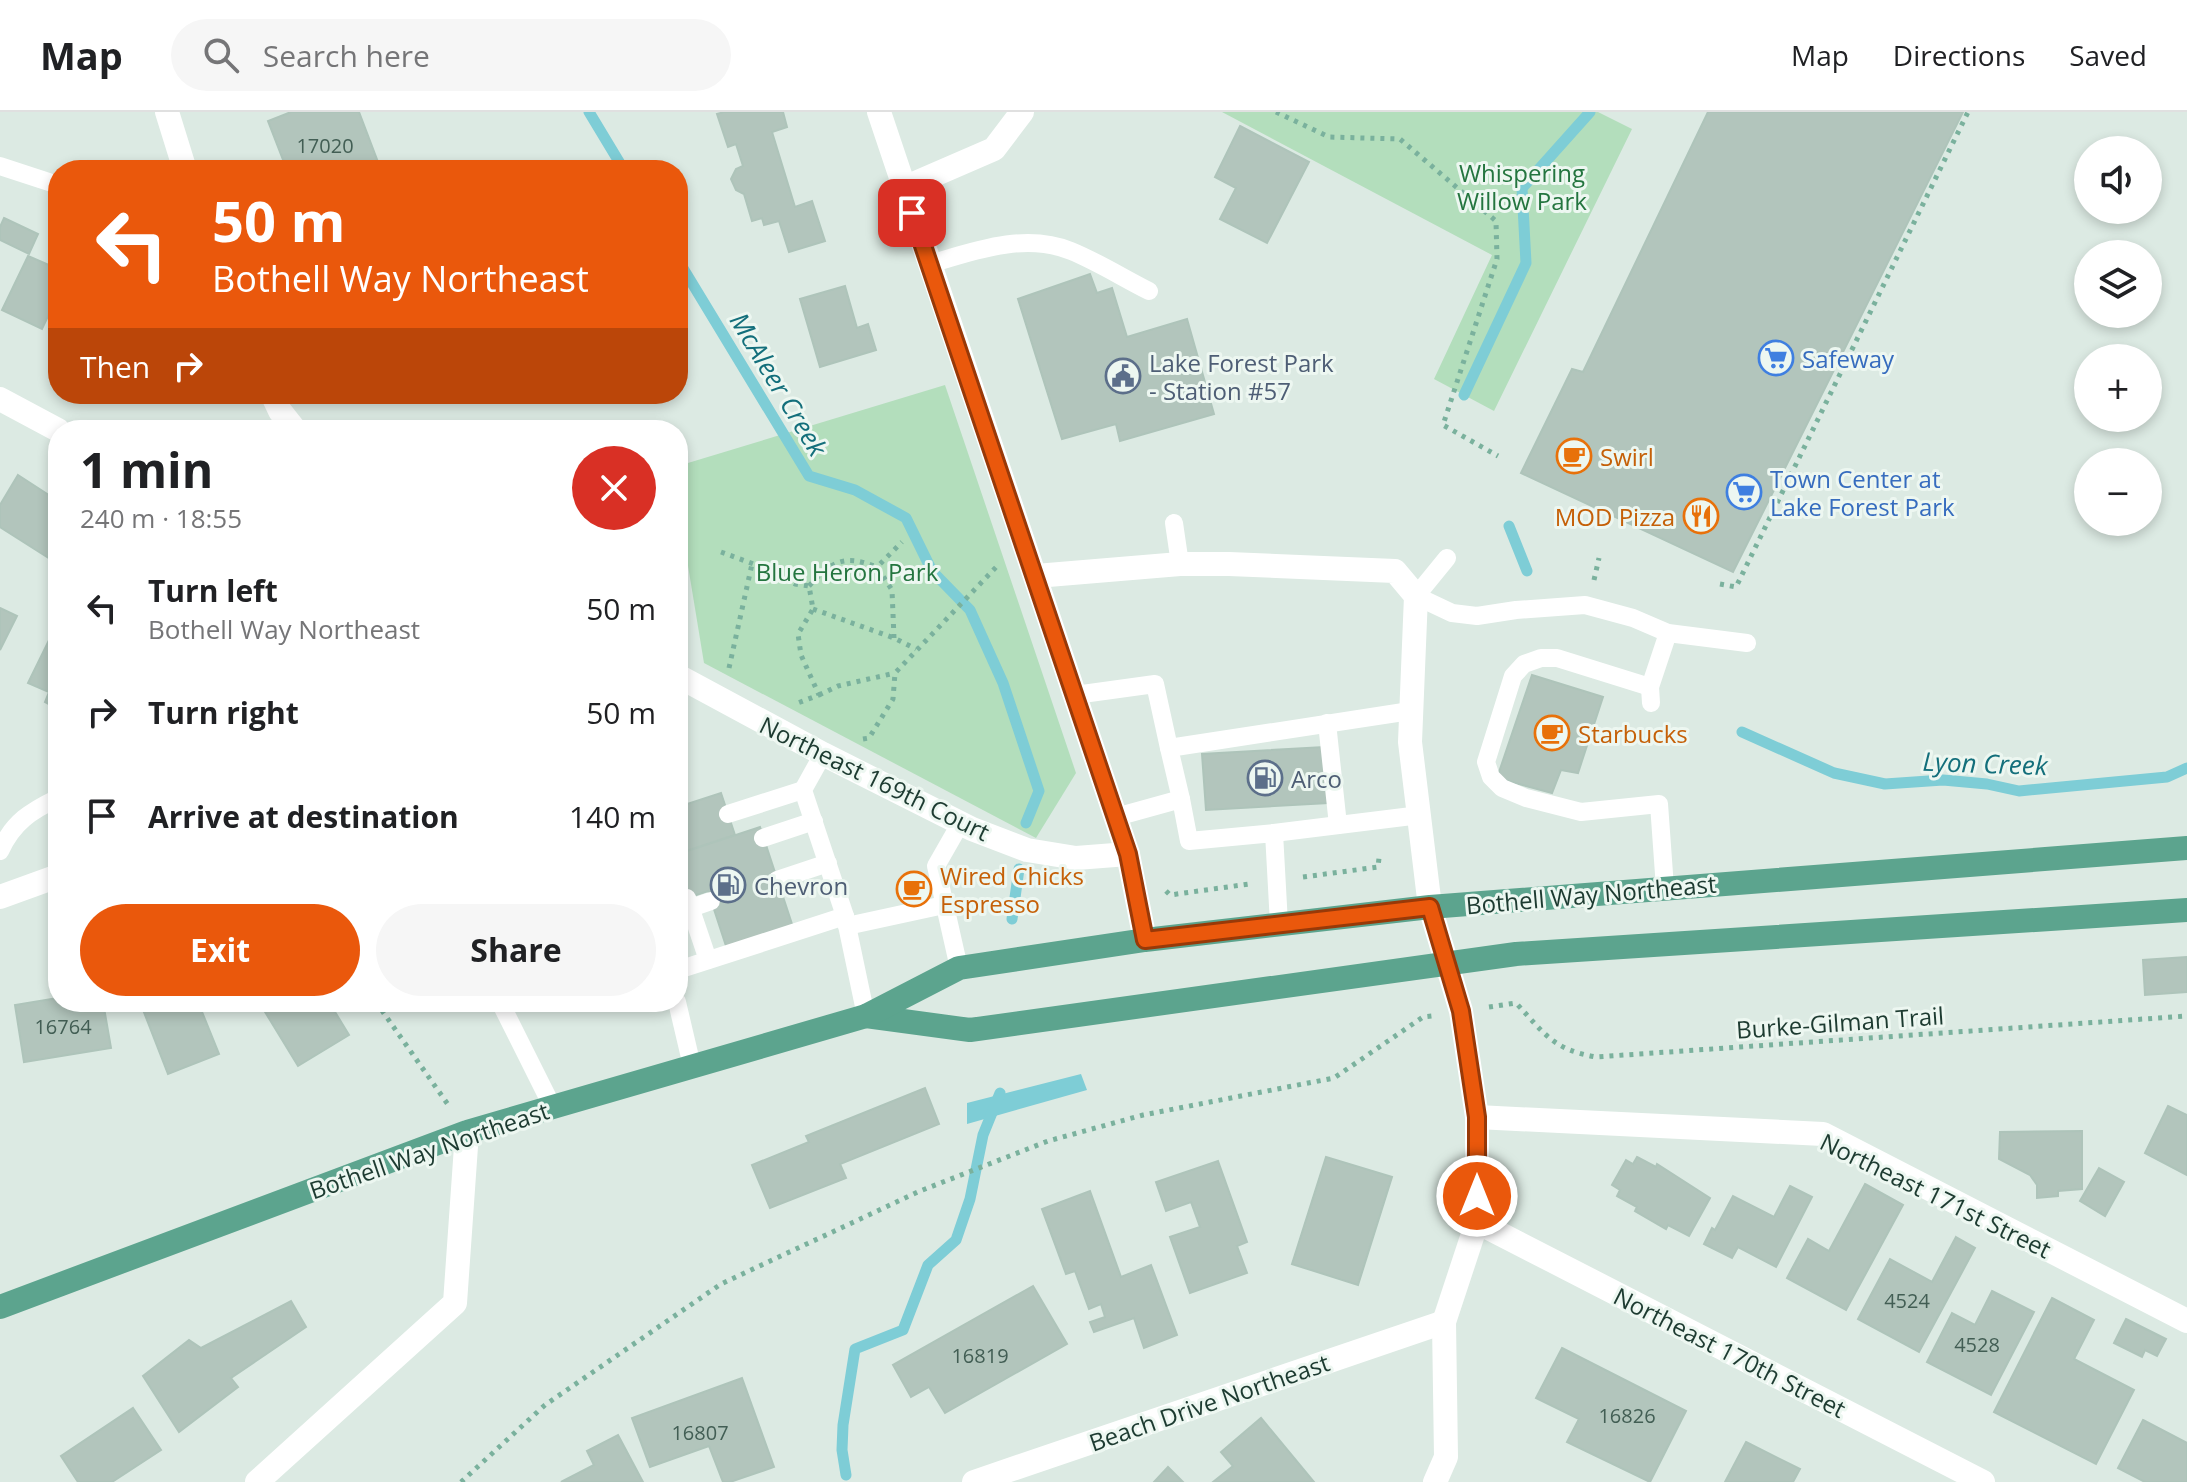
<!DOCTYPE html>
<html lang="en">
<head>
<meta charset="utf-8">
<style>
  body { margin:0; font-family:"Open Sans",sans-serif; background:#f6f6f6; color:#202124; height:100vh; display:flex; flex-direction:column; font-size:30px; white-space:nowrap }
  * { box-sizing:border-box; margin:0 }
  p { font-size:26px; color:#757577 }
  .icon { flex:none; width:44px; height:44px; fill:none; stroke:currentColor; stroke-width:2; stroke-linecap:round; stroke-linejoin:round }
  .map { position:relative; flex:1; overflow:hidden }
  .drawer { position:absolute; left:48px; top:308px; width:640px; height:592px; display:flex; flex-direction:column; background:#fff; border-radius:32px; box-shadow:0 4px 12px #0003 }
  .drawer>* { flex:none }
  .top-card { position:absolute; left:48px; top:48px; width:640px; height:244px; border-radius:32px; box-shadow:0 4px 12px #0003; background:#ea580c; color:#fff; overflow:hidden }
  .tools { position:absolute; left:2074px; top:24px; display:grid; gap:16px }
  .tools a { display:grid; place-items:center; width:88px; height:88px; border-radius:50%; background:#fff; box-shadow:0 4px 12px #0003; font-size:40px }
  .pin { position:absolute; display:grid; place-items:center; width:68px; height:68px; color:#fff; margin:-34px; border-radius:16px; box-shadow:0 4px 12px #0006 }
  .me { position:absolute; width:88px; margin:-44px; rotate:0deg; stroke-linejoin:round; filter:drop-shadow(0 0 6px #0008) }
  .turn { display:flex; align-items:center; gap:28px; height:168px; padding:0 32px; font-size:36px }
  .turn .icon { width:104px; height:104px; stroke-width:2.5 }
  .turn b { display:block; font-size:56px; line-height:68px }
  .then { display:flex; align-items:center; height:76px; padding:0 32px; background:#0003; gap:16px; font-size:30px }
  .round { display:grid; place-items:center; flex:none; width:84px; height:84px; border-radius:42px; background:#f6f6f6 }
  .summary { display:flex; align-items:center; justify-content:space-between; height:136px; padding:0 32px }
  h1 { font-size:48px; font-weight:700; line-height:60px }
  .primary-button { display:flex; gap:16px; margin-top:auto; padding:16px 32px }
  .primary-button a { flex:1; height:92px; border-radius:48px; background:#ea580c; color:#fff; font-size:32px; font-weight:700; line-height:92px; text-align:center }
  .primary-button a+a { background:#f6f6f6; color:#202124 }
  ul { padding:0; list-style:none }
  li { display:flex; align-items:center; gap:24px; height:104px; padding:0 32px }
  li div { flex:1 }
  li b { display:block; font-size:30px }
  li em { font-style:normal }
  header { display:flex; align-items:center; gap:48px; box-sizing:border-box; height:112px; padding:0 40px; background:#fff; border-bottom:2px solid #e0e0e0 }
  header strong { font-size:38px }
  nav { display:flex; gap:44px; margin-inline-start:auto; font-size:28px }
  .search { width:560px; height:72px; background:#f6f6f6; display:flex; align-items:center; gap:20px; box-sizing:border-box; padding:0 28px; border-radius:44px; color:#757577; font-size:30px }
  .map>svg:first-child { display:block }
  .green { fill:#b3debc }
  .water { fill:#7ecdd6 }
  .lines { fill:none; stroke-linecap:round; stroke-linejoin:round }
  .stream { stroke:#7ecdd6; stroke-width:11 }
  .building { fill:#b2c5bc; stroke:#aec4ba; stroke-width:2 }
  .path { stroke:#7ab19d; stroke-width:5; stroke-dasharray:4 6; stroke-linecap:butt }
  .lane { stroke:#fff; stroke-width:18 }
  .street { stroke:#fff; stroke-width:24 }
  .secondary { stroke:#fff; stroke-width:24 }
  .primary { stroke:#5ca48e; stroke-width:24 }
  .route-casing { stroke:#983908; stroke-width:20 }
  .route { stroke:#ea580c; stroke-width:14 }
  .labels { text-anchor:middle; dominant-baseline:central; stroke-width:6; stroke-linejoin:round; paint-order:stroke }
  .number-label { font-size:20px; fill:#425e54 }
  .park-label { font-size:24px; fill:#24753f; stroke:#edf7f1 }
  .shop-label { font-size:24px; fill:#366cbe; stroke:#edf7f1; text-anchor:start }
  .service-label { font-size:24px; fill:#4e5e75; stroke:#edf7f1; text-anchor:start }
  .food-label { font-size:24px; fill:#c56008; stroke:#edf7f1; text-anchor:start }
  .street-label { font-size:24px; fill:#1d3b31; stroke:#edf7f1 }
  .water-label { font-size:26px; font-style:italic; fill:#136f7b; stroke:#edf7f1 }
</style>
</head>
<body>
<header>
<strong>Map</strong>
<div class="search"><svg class="icon" aria-label="search" viewBox="0 0 24 24"><circle cx="10" cy="10" r="6"/><path d="M15 15l6 6"/></svg>Search here</div>
<nav><a>Map</a><a>Directions</a><a>Saved</a></nav>
</header>
<div class="map">
<svg width="2187" height="1370" viewBox="0 0 2187 1370">
  <rect width="100%" height="100%" fill="#dceae3"/>
  <g class="green">
    <path d="M1222,0H1598L1632,17L1494,299L1434,267L1492,143Z"/>
    <path d="M945,273L1076,661L1036,726L704,551L678,393V354Z"/>
  </g>
  <path class="water" d="M1081,962L1087,978L967,1012V991Z"/>
  <g class="lines">
    <g class="stream">
      <path d="M589,0L624,58"/>
      <path d="M678,148L809,364L855,378L906,406L932,459L970,498L1003,571L1039,679L1026,711"/>
      <path d="M1464,283L1526,151L1522,76L1590,0"/>
      <path d="M1509,414L1527,459"/>
      <path d="M1742,620L1834,661L1885,672L1943,668L1987,672L2019,679L2167,665L2187,656"/>
      <path d="M1012,807L1019,757"/>
      <path d="M846,1363L842,1338L843,1313L855,1237L903,1218L928,1153L956,1128L970,1087L983,1023L1000,981"/>
    </g>
  </g>
  <g class="building">
    <path d="M291,0H359L381,58H287L268,9Z"/>
    <path d="M724,0H783L787,15L772,20L795,95L812,89L825,129L789,140L779,109L764,113L762,106L752,109L744,82L736,78L731,67L736,57L743,54L736,32L728,35L717,2Z"/>
    <path d="M1708,0H1963L1733,460L1521,361L1572,257L1583,260Z"/>
    <path d="M1240,14L1309,50L1267,131L1220,107L1236,76L1215,65Z"/>
    <path d="M4,106L38,122L29,142L0,128V115Z"/>
    <path d="M28,144L58,157V183L42,217L2,198Z"/>
    <path d="M1090,162L1097,181L1112,176L1127,225L1187,207L1214,302L1120,329L1116,312L1062,327L1018,187Z"/>
    <path d="M845,174L857,216L868,212L876,238L820,255L800,187Z"/>
    <path d="M18,363L58,389V452L0,415V393Z"/>
    <path d="M0,496L17,504L0,538Z"/>
    <path d="M53,520L58,522V597L45,590L49,580L28,571Z"/>
    <path d="M1532,563L1603,585L1578,661L1561,658L1552,681L1497,666Z"/>
    <path d="M1324,635L1328,691L1206,698L1202,642Z"/>
    <path d="M721,681L735,723L678,742V695Z"/>
    <path d="M760,715L793,815L727,837L708,779L678,789V742Z"/>
    <path d="M923,766L927,783L904,788L900,771Z"/>
    <path d="M2187,845V880L2145,883L2143,848Z"/>
    <path d="M58,886V890H103L111,936L24,950L15,893Z"/>
    <path d="M140,890H198L219,942L168,962Z"/>
    <path d="M259,890H329L349,923L298,954Z"/>
    <path d="M925,976L939,1012L840,1052L846,1066L770,1096L752,1053L809,1030L806,1024Z"/>
    <path d="M2168,994L2187,1003V1063L2145,1041Z"/>
    <path d="M2082,1019V1077L2058,1079V1084L2037,1086V1073L2030,1063L1999,1047L2000,1020Z"/>
    <path d="M1326,1045L1392,1065L1358,1173L1292,1152Z"/>
    <path d="M1637,1045L1656,1055L1657,1052L1710,1086L1689,1124L1668,1113L1666,1117L1635,1099L1637,1095L1617,1084L1620,1078L1612,1073L1626,1048L1633,1052Z"/>
    <path d="M1218,1049L1247,1130L1237,1134L1247,1161L1190,1181L1170,1125L1200,1115L1191,1090L1166,1099L1156,1070Z"/>
    <path d="M2099,1056L2124,1070L2105,1104L2080,1089Z"/>
    <path d="M1865,1072L1903,1093L1846,1198L1787,1166L1808,1127L1829,1139Z"/>
    <path d="M1790,1074L1812,1085L1776,1155L1738,1135L1732,1146L1704,1132L1712,1116L1715,1118L1733,1084L1774,1105Z"/>
    <path d="M1090,1079L1121,1165L1151,1153L1177,1223L1144,1236L1134,1206L1094,1220L1090,1210L1105,1205L1101,1192L1089,1197L1075,1159L1066,1162L1042,1097Z"/>
    <path d="M1956,1125L1975,1136L1919,1240L1858,1207L1890,1147L1932,1170Z"/>
    <path d="M1033,1174L1067,1232L945,1301L929,1275L911,1285L893,1253Z"/>
    <path d="M1992,1179L2034,1200L1991,1283L1927,1250L1952,1201L1975,1213Z"/>
    <path d="M2052,1186L2094,1208L2074,1247L2134,1278L2096,1352L1994,1300Z"/>
    <path d="M291,1189L306,1215L231,1266L238,1275L179,1320L143,1264L189,1228L201,1236Z"/>
    <path d="M2126,1207L2166,1227L2157,1244L2145,1238L2142,1245L2114,1231Z"/>
    <path d="M1562,1236L1686,1299L1650,1370L1567,1330L1579,1307L1536,1286Z"/>
    <path d="M742,1266L774,1355L730,1370H723L709,1334L650,1355L632,1306Z"/>
    <path d="M133,1296L161,1338L112,1370H78L61,1344Z"/>
    <path d="M1261,1306L1314,1370H1213L1233,1354L1221,1340Z"/>
    <path d="M2143,1308L2187,1331V1370H2145L2118,1356Z"/>
    <path d="M618,1323L643,1370H561L594,1353L587,1339Z"/>
    <path d="M1746,1330L1800,1357L1793,1370H1725Z"/>
    <path d="M1168,1355L1183,1370H1154Z"/>
  </g>
  <g class="lines">
    <g class="path">
      <path d="M1276,0L1329,25L1400,27L1496,109L1497,147L1443,313L1498,344"/>
      <path d="M721,440L778,461L795,472L809,474L813,497L798,522L801,543L819,583L795,592"/>
      <path d="M1594,468L1599,446"/>
      <path d="M1720,472L1736,475L1968,0"/>
      <path d="M809,474C832,449 844,442 877,455"/>
      <path d="M813,497L894,526L916,537"/>
      <path d="M894,526L892,478L877,455L902,430"/>
      <path d="M729,556L752,452"/>
      <path d="M819,583L838,574L895,561"/>
      <path d="M863,627L869,626L893,587L895,561L1000,451"/>
      <path d="M1303,765L1378,755L1379,746H1384"/>
      <path d="M1166,779L1170,783L1249,772"/>
      <path d="M376,890L449,994"/>
      <path d="M1489,895L1516,891C1545,922 1552,937 1596,945L2187,904"/>
      <path d="M461,1370L545,1293L721,1172L920,1079L1048,1029L1143,1003L1334,966L1423,905L1432,904"/>
    </g>
    <g class="lane">
      <path d="M0,54L58,73"/>
      <path d="M930,152C974,139 1025,120 1071,139C1098,150 1123,166 1149,179"/>
      <path d="M1174,411L1180,452"/>
      <path d="M1447,446L1416,484L1452,501L1477,504L1516,498L1585,493L1633,506L1668,521L1747,531"/>
      <path d="M1650,575L1557,546H1541L1524,552L1513,564L1486,650L1491,665L1502,676L1526,686L1581,700L1659,692L1665,776"/>
      <path d="M1075,583L1155,572L1169,636L1410,599"/>
      <path d="M1651,591L1650,575L1668,521"/>
      <path d="M1327,611L1338,713"/>
      <path d="M823,642L803,678L845,804L866,904"/>
      <path d="M1181,687L1189,729L1274,721L1279,812"/>
      <path d="M728,702L803,678"/>
      <path d="M1116,705L1181,687L1169,636"/>
      <path d="M1274,721L1420,703"/>
      <path d="M763,726L814,709"/>
      <path d="M0,739C13,710 31,699 58,686"/>
      <path d="M777,768L828,751"/>
      <path d="M687,786L708,848"/>
      <path d="M691,796L711,789"/>
      <path d="M847,814L944,793"/>
      <path d="M959,856L936,754L960,712"/>
      <path d="M678,858L845,804"/>
      <path d="M500,890L552,994"/>
      <path d="M677,890L692,954"/>
    </g>
    <g class="street">
      <path d="M167,0L185,58"/>
      <path d="M904,76L994,37L1022,0"/>
      <path d="M272,282L280,299L295,318"/>
      <path d="M0,287L58,318"/>
      <path d="M678,564L823,642L972,717L1027,738L1076,746L1128,742"/>
      <path d="M0,785L58,764"/>
      <path d="M1430,795L1461,899L1477,1005V1110L1444,1210L1446,1345L1435,1370"/>
      <path d="M1477,1005L1823,1022L2187,1209"/>
      <path d="M1477,1110L1983,1370"/>
      <path d="M257,1370L455,1191L467,1020"/>
      <path d="M974,1370L1444,1210"/>
    </g>
    <g class="secondary">
      <path d="M879,0L1128,742L1145,828"/>
      <path d="M1036,464L1180,452H1229L1395,459L1416,484L1410,630L1430,795"/>
    </g>
    <g class="primary">
      <path d="M866,904L970,918L1516,842L2187,798"/>
      <path d="M0,1195L467,1020L866,904L959,856L1145,828L1430,795L2187,736"/>
    </g>
  </g>
  <g class="lines">
    <g class="route-casing">
      <path id="route" d="M912,101L1128,742L1145,828L1430,795L1461,899L1477,1005V1084"/>
    </g>
    <use href="#route" class="route"/>
  </g>
  <defs>
    <g id="supermarket-ring" transform="scale(1.8)"><circle r="9.5" fill="#edf7f1" stroke="#3f7fe0" stroke-width="1.5"/><path d="M-6-5.5h2.5l.6 2H6L4.5 2H-2.5L-4.4-4H-6ZM-1.5 3.2a1.3 1.3 0 1 0 .1 0ZM3 3.2a1.3 1.3 0 1 0 .1 0Z" fill="#3f7fe0"/></g>
    <g id="civic-ring" transform="scale(1.8)"><circle r="9.5" fill="#edf7f1" stroke="#5c6f8a" stroke-width="1.5"/><path d="M-.6-6.5H3V-4.5H.6V-3L4-1V1h2V6H-6V1h2V-1L-.6-3ZM-1.2 2.5V6h2.4V2.5Z" fill="#5c6f8a"/></g>
    <g id="cafe-ring" transform="scale(1.8)"><circle r="9.5" fill="#edf7f1" stroke="#e8710a" stroke-width="1.5"/><path d="M-5.5-4.5H6V0H3Q3 3.5 0 3.5H-2.5Q-5.5 3.5-5.5 0ZM3-3.2v2h1.7v-2ZM-6 4.5H4V6H-6Z" fill="#e8710a"/></g>
    <g id="restaurant-ring" transform="scale(1.8)"><circle r="9.5" fill="#edf7f1" stroke="#e8710a" stroke-width="1.5"/><path d="M-5-6h1v4h1v-4h1v4h1v-4h1v5L-1.5 .5V6h-2V.5L-5-1ZM5-6V6H3V1.5H1.5Q1.5-4 5-6Z" fill="#e8710a"/></g>
    <g id="fuel-ring" transform="scale(1.8)"><circle r="9.5" fill="#edf7f1" stroke="#5c6f8a" stroke-width="1.5"/><path d="M-5.5-6h7V0h2V4h1.3V-2.5L3-4.5l.8-.8L6-3V5H2.5V1h-1V6h-7ZM-4.2-4.7v3.2H.2V-4.7Z" fill="#5c6f8a"/></g>
  </defs>
  <g fill-rule="evenodd">
    <use href="#supermarket-ring" x="1776" y="246"/>
    <use href="#civic-ring" x="1123" y="264"/>
    <use href="#cafe-ring" x="1574" y="344"/>
    <use href="#supermarket-ring" x="1744" y="380"/>
    <use href="#restaurant-ring" x="1701" y="404"/>
    <use href="#cafe-ring" x="1552" y="621"/>
    <use href="#fuel-ring" x="1265" y="666"/>
    <use href="#fuel-ring" x="728" y="773"/>
    <use href="#cafe-ring" x="914" y="777"/>
  </g>
  <g class="labels">
    <g class="number-label">
      <text x="325" y="33">17020</text>
      <text x="63" y="914">16764</text>
      <text x="1907" y="1188">4524</text>
      <text x="1977" y="1232">4528</text>
      <text x="980" y="1243">16819</text>
      <text x="1627" y="1303">16826</text>
      <text x="700" y="1320">16807</text>
    </g>
    <g class="park-label">
      <text x="1522" y="60">Whispering<tspan x="1522" dy="28">Willow Park</tspan></text>
      <text x="847" y="459">Blue Heron Park</text>
    </g>
    <g class="shop-label">
      <text x="1802" y="246">Safeway</text>
      <text x="1770" y="366">Town Center at<tspan x="1770" dy="28">Lake Forest Park</tspan></text>
    </g>
    <g class="service-label">
      <text x="1149" y="250">Lake Forest Park<tspan x="1149" dy="28">- Station #57</tspan></text>
      <text x="1291" y="666">Arco</text>
      <text x="754" y="773">Chevron</text>
    </g>
    <g class="food-label">
      <text x="1600" y="344">Swirl</text>
      <text x="1675" y="404" text-anchor="end">MOD Pizza</text>
      <text x="1578" y="621">Starbucks</text>
      <text x="940" y="763">Wired Chicks<tspan x="940" dy="28">Espresso</tspan></text>
    </g>
    <g class="street-label">
      <text transform="translate(875 666) rotate(26)">Northeast 169th Court</text>
      <text transform="translate(1591 782) rotate(-5)">Bothell Way Northeast</text>
      <text transform="translate(1840 910) rotate(-4)">Burke-Gilman Trail</text>
      <text transform="translate(429 1038) rotate(-19)">Bothell Way Northeast</text>
      <text transform="translate(1936 1083) rotate(26)">Northeast 171st Street</text>
      <text transform="translate(1730 1240) rotate(27)">Northeast 170th Street</text>
      <text transform="translate(1209 1290) rotate(-19)">Beach Drive Northeast</text>
    </g>
    <g class="water-label">
      <text transform="translate(779 272) rotate(59)">McAleer Creek</text>
      <text transform="translate(1985 651) rotate(2)">Lyon Creek</text>
    </g>
  </g>
</svg>
<div class="tools">
<a><svg class="icon" aria-label="sound" viewBox="0 0 24 24"><path d="M4 9h4l5-4v14l-5-4H4zM17 9q2 3 0 6"/></svg></a>
<a><svg class="icon" aria-label="layers" viewBox="0 0 24 24"><path d="M12 4l9 5-9 5-9-5zM3 14l9 5 9-5"/></svg></a>
<a>+</a>
<a>−</a>
</div>
<div class="pin" style="left:912px;top:101px;background:#d93025"><svg class="icon" aria-label="arrive" viewBox="0 0 24 24"><path d="M6 21V4h12l-3 4 3 4H6"/></svg></div>
<svg class="me" style="left:1477px;top:1084px" viewBox="-20 -20 40 40"><circle r="17" fill="#ea580c" stroke="#fff" stroke-width="3"/><path d="M0-11L8 9 0 5-8 9z" fill="#fff"/></svg>
<div class="top-card">
<div class="turn"><svg class="icon" aria-label="left" viewBox="0 0 24 24"><path d="M17 20v-9H6M10 6l-5 5 5 5"/></svg><div><b>50 m</b>Bothell Way Northeast</div></div>
<div class="then">Then<svg class="icon" aria-label="right" viewBox="0 0 24 24"><path d="M7 20v-9h11M14 6l5 5-5 5"/></svg></div>
</div>
<section class="drawer">
<div class="summary"><div><h1>1 min</h1><p>240 m · 18:55</p></div><a class="round" style="background:#d93025;color:#fff"><svg class="icon" aria-label="close" viewBox="0 0 24 24"><path d="M6 6l12 12M18 6L6 18"/></svg></a></div>
<ul>
<li><svg class="icon" aria-label="left" viewBox="0 0 24 24"><path d="M17 20v-9H6M10 6l-5 5 5 5"/></svg><div><b>Turn left</b><p>Bothell Way Northeast</p></div><em>50 m</em></li>
<li><svg class="icon" aria-label="right" viewBox="0 0 24 24"><path d="M7 20v-9h11M14 6l5 5-5 5"/></svg><div><b>Turn right</b></div><em>50 m</em></li>
<li><svg class="icon" aria-label="arrive" viewBox="0 0 24 24"><path d="M6 21V4h12l-3 4 3 4H6"/></svg><div><b>Arrive at destination</b></div><em>140 m</em></li>
</ul>
<div class="primary-button"><a>Exit</a><a>Share</a></div>
</section>
</div>
</body>
</html>
